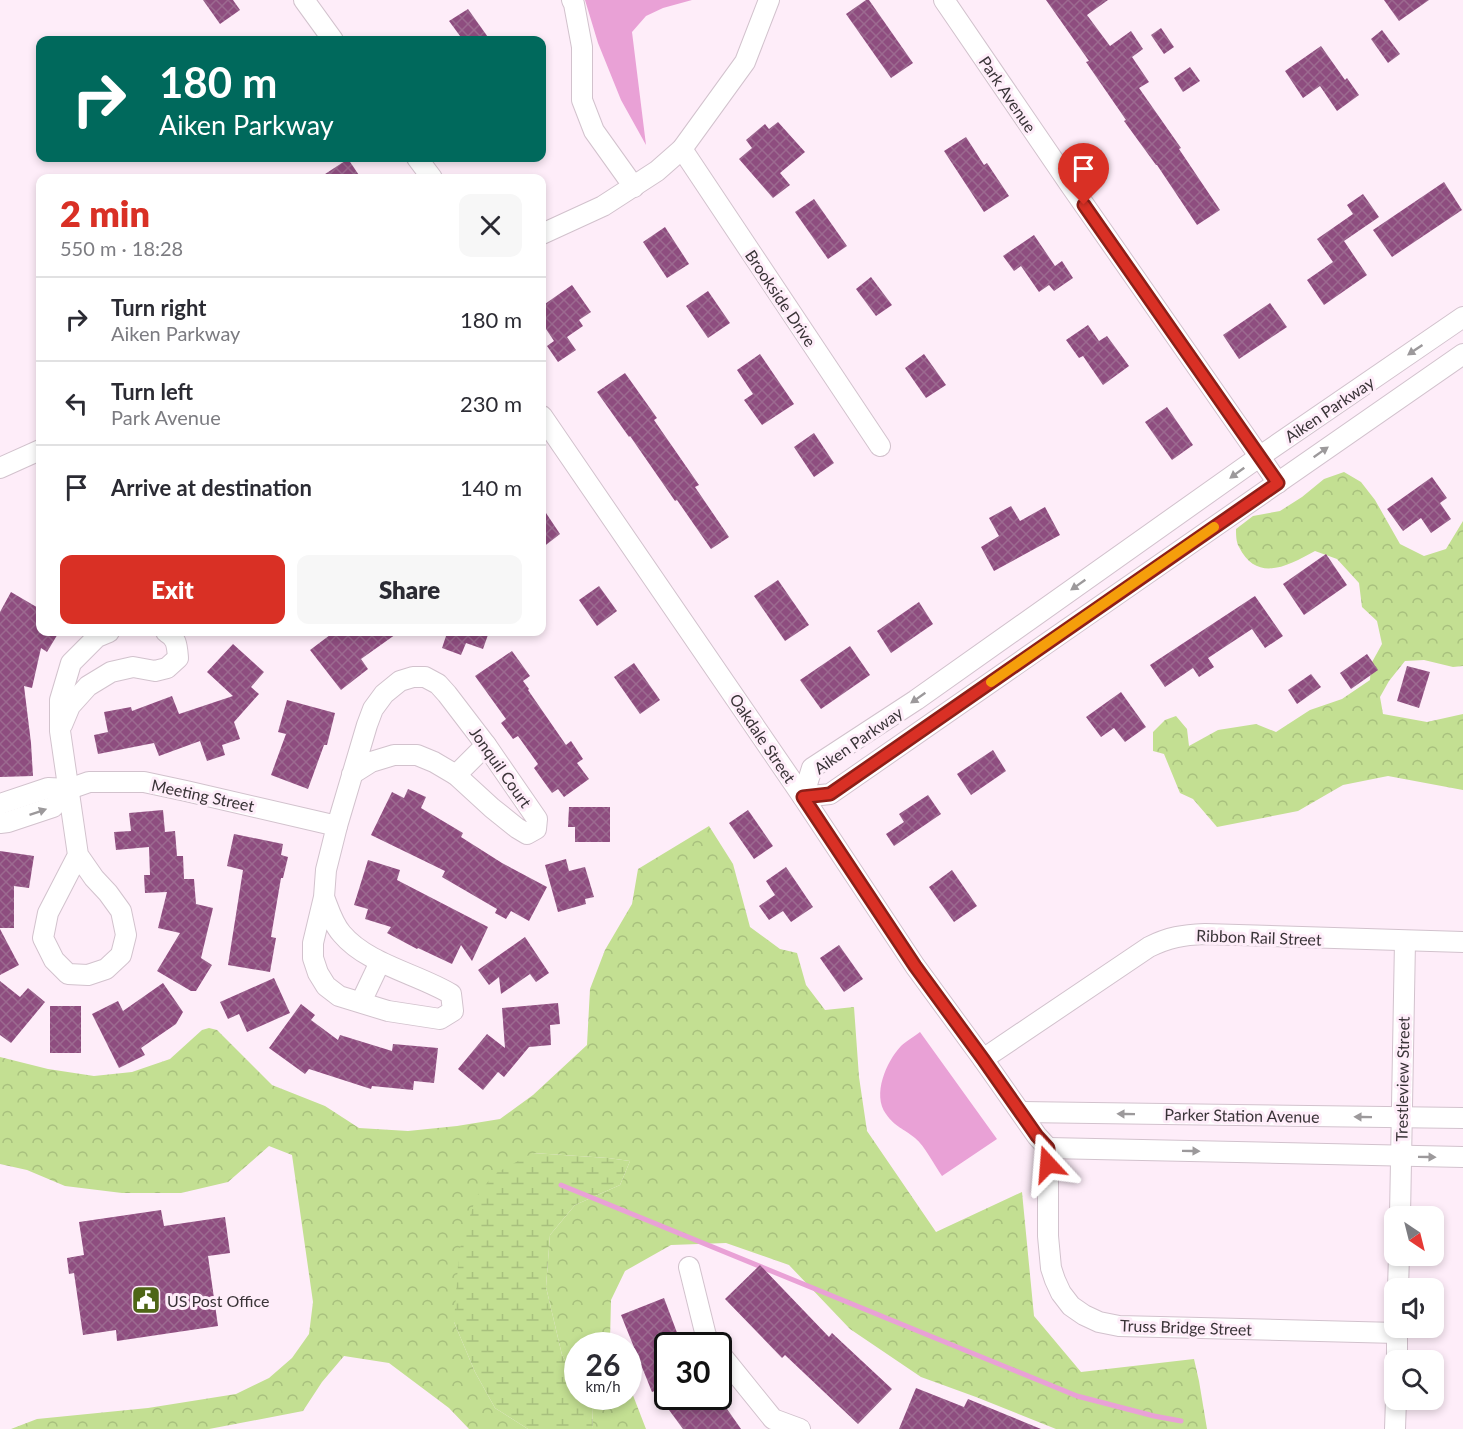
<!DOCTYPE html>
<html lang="en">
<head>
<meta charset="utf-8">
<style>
  body { margin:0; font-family:Lato,sans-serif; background:#f7f7f7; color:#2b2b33; height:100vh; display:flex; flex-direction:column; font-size:22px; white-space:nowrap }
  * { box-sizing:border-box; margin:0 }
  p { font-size:20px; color:#7c7c81 }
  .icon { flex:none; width:33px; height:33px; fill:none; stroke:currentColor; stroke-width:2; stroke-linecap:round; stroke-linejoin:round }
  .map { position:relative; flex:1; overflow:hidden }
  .side { position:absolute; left:36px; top:174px; width:510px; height:462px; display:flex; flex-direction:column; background:#fff; border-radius:12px; box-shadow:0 3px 9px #0003 }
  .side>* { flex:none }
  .top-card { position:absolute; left:36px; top:36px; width:510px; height:126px; border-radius:12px; box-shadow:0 3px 9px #0003; background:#00695c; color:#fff; overflow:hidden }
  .needle { width:39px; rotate:145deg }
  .buttons { position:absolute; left:1384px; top:1206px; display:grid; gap:12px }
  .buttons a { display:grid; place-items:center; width:60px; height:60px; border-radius:12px; background:#fff; box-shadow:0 3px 9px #0003; font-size:30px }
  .speed { position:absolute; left:564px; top:1332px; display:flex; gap:12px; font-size:30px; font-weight:700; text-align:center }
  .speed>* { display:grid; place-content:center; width:78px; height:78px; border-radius:50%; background:#fff; box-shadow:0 3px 9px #0003; line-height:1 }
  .speed small { font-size:15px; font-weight:400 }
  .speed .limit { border:3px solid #111; border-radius:9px; background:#fff; color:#111 }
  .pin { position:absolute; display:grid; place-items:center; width:51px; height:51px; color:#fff; margin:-62px -26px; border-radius:50% 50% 50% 0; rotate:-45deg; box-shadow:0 0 6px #0007 }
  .pin .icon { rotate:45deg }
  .me { position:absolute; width:66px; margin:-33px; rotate:341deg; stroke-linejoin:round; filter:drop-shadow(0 0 4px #0008) }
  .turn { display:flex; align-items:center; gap:21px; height:126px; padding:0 24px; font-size:27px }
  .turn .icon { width:78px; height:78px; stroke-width:2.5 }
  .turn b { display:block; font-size:42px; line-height:51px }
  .round { display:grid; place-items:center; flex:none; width:63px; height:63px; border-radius:12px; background:#f7f7f7 }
  .summary { display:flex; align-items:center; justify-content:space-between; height:102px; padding:0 24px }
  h1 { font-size:36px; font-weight:800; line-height:45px; color:#d93025 }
  .action { display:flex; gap:12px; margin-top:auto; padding:12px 24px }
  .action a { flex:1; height:69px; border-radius:12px; background:#d93025; color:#fff; font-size:24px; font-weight:800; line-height:69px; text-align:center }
  .action a+a { background:#f7f7f7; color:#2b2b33 }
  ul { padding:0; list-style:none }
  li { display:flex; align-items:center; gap:18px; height:84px; padding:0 24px; border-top:2px solid #e1e1e2 }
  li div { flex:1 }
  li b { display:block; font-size:22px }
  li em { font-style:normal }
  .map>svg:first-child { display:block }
  .forest { fill:url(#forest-crowns) }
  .wetland { fill:url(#wetland-marsh) }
  .water { fill:#e9a1d6 }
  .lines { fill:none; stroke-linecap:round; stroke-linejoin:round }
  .stream { stroke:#e9a1d6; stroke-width:5 }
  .building { fill:url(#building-cross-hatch) }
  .minor-casing { stroke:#d2c2cd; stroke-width:22 }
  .minor { stroke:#fff; stroke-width:20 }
  .oneway { fill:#9c999b }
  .route-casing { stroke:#8d1f18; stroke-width:15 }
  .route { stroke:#d93025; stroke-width:10 }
  .slow { stroke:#f59e0b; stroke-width:10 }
  .labels { text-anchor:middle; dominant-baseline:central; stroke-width:6; stroke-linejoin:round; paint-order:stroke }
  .street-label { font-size:16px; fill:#393337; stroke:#feedf9 }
  .poi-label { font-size:16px; fill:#393337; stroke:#feedf9; text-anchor:start }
</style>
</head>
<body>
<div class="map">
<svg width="1463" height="1429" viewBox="0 0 1463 1429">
  <defs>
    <pattern id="forest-crowns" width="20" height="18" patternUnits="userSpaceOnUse" patternTransform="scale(1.5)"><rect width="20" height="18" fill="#c3df92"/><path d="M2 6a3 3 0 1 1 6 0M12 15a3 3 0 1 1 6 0" fill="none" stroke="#a8c07e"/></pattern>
    <pattern id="wetland-marsh" width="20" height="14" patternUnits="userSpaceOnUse" patternTransform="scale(1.5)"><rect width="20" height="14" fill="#c3df92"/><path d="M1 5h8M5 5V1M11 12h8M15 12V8" fill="none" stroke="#a8c07e"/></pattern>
    <pattern id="building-cross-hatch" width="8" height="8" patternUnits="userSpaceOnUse" patternTransform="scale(1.5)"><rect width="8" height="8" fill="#8e4d7f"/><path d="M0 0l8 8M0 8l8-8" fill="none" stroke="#9c6a90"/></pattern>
  </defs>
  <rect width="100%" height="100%" fill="#feedf9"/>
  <g class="forest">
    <path d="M1344,472L1361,482L1375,500L1400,544L1424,556L1446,549L1463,521V666L1453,667L1424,660L1405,661L1389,681L1380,697L1383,714L1427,722L1463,714V790L1388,776L1343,785L1298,811L1217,827L1193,799L1180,793L1164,754L1153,751V732L1165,720L1176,716L1187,729L1189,746L1218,730L1256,724L1276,732L1310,710L1342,699L1370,680L1371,664L1382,644L1377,621L1362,607L1359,583L1337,559L1315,551C1288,566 1257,583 1239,547C1236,542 1236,534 1236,529L1253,516L1280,511L1302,497L1324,479Z"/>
    <path d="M709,826L733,864L750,927L780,949L797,953L806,985L825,1010L854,1007L859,1077L867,1131L936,1232L1022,1192L1034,1316L1081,1372L1194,1359L1199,1381L1207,1429H1056L976,1397L921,1377L850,1329L789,1265L726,1243L671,1245L625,1271L611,1300L610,1341L612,1345L578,1346L577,1382L562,1355L546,1287L550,1235L575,1205L620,1185L630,1161L608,1158L533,1153L454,1322L475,1372L495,1408L528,1429H469L449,1408L389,1363L344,1356L322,1382L303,1411L209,1429H11L37,1419L148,1408L236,1394L269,1378L292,1358L309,1334L313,1302L292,1155L269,1146L228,1182L181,1193H122L65,1186L27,1170L0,1164V1057L48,1069L94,1076L132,1072L170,1059L202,1030L209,1028L217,1030L272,1085L325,1106L359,1128L408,1131L457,1126L500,1119L533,1095L587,1045L590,989L605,950L632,904L638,869Z"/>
    <path d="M629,1385L646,1429H593L592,1407L586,1397L628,1396Z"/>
  </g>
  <path class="wetland" d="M533,1153L608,1158L630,1161L620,1185L575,1205L550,1235L546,1287L562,1355L577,1382L578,1396L586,1397L592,1407L593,1429H528L495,1408L475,1372L454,1322L459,1251L476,1197L494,1174Z"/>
  <g class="water">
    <path d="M585,0H692L663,8L646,16L632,32L646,145L621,100L598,43Z"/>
    <path d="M920,1032L997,1139L942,1176C934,1165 925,1146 915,1138C903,1128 896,1128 886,1114C872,1095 886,1062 901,1046C906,1041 914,1037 920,1032Z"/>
  </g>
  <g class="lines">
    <path class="stream" d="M561,1185L1077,1396L1154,1416L1181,1421"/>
  </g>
  <g class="building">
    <path d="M203,0H233L240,10L220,24Z"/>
    <path d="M866,0H869L913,63L891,78L846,14Z"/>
    <path d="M1046,0H1108L1087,15L1110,46L1131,31L1143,49L1132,57L1149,82L1139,88L1181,148L1179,149L1220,210L1197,225L1157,165H1156L1124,121L1126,120L1086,62L1089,61Z"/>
    <path d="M1384,0H1429L1399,21Z"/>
    <path d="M468,9L490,40H463L449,21Z"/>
    <path d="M1161,28L1174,47L1164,54L1151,35Z"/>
    <path d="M1382,30L1400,54L1388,63L1371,39Z"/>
    <path d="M1321,46L1345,80L1347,78L1359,95L1337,111L1320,86L1303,98L1285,71Z"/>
    <path d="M1190,67L1200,81L1183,92L1174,78Z"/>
    <path d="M778,122L805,152L780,173L790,185L773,198L739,159L752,148L746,140L765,124L769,129Z"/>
    <path d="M966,137L984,165L987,163L1009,196L984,212L944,151Z"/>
    <path d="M348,159L361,178H319Z"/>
    <path d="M1444,182L1462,210L1392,257L1373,230Z"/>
    <path d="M1363,194L1379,217L1344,241L1367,275L1324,305L1307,280L1333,262L1317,239L1353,214L1347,205Z"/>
    <path d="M814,199L847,246L828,259L795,212Z"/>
    <path d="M665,227L689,264L667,278L643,242Z"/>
    <path d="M1034,235L1055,266L1062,261L1073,278L1054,291L1049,285L1039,292L1021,266L1014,271L1003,256Z"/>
    <path d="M871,277L892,305L876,316L856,289Z"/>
    <path d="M572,285L591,312L579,320L583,326L567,337L576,350L558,362L547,346L554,341L542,323V306Z"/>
    <path d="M708,291L730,323L708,338L686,306Z"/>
    <path d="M1270,303L1287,327L1239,359L1223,335Z"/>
    <path d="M1088,325L1099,341L1107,336L1129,366L1103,385L1083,356L1079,358L1066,340Z"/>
    <path d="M760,354L794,404L762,425L744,400L753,394L737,370Z"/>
    <path d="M924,354L946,385L926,398L905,368Z"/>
    <path d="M625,373L657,418L654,420L699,485L695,487L729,537L711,549L677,500L675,501L630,436L629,437L597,392Z"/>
    <path d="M1167,407L1193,445L1172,460L1145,422Z"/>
    <path d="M814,433L834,463L814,477L794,447Z"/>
    <path d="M1432,477L1447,498L1440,503L1451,519L1431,533L1421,518L1403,531L1387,509Z"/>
    <path d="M1011,506L1020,521L1045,507L1060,535L994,571L981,547L999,536L989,518Z"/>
    <path d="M542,507L560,534L542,548Z"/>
    <path d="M1326,554L1347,585L1304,615L1283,584Z"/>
    <path d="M778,580L809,625L785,641L754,596Z"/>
    <path d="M599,586L617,611L597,626L579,600Z"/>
    <path d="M11,592L40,609V632H59L47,652L41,648L32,688L24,686L31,743L33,776L0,777V612Z"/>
    <path d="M1255,596L1283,636L1265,648L1252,629L1208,658L1214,667L1199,677L1193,668L1165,687L1150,665Z"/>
    <path d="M919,602L933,624L891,653L877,631Z"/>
    <path d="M334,632H399L361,659L368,669L341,690L310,650Z"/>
    <path d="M439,632H489L483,649L466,643L461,655L442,648L446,636L439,633Z"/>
    <path d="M233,644L264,672L251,687L259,694L234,722L240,739L222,745L225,755L207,761L200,741L159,756L154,743L98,754L94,735L108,732L104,712L131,707L132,711L172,696L179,714L233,696L207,672Z"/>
    <path d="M850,646L870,675L821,709L800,680Z"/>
    <path d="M512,651L530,676L523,681L529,689L528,690L566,745L571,741L583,759L577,763L589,779L564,797L558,789L552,793L534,768L538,764L518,736L513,739L501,723L506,719L475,676Z"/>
    <path d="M1367,654L1378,670L1351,689L1340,673Z"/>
    <path d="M634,663L660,700L640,714L614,677Z"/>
    <path d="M1407,666L1430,672L1419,708L1397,701Z"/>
    <path d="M1311,674L1321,687L1297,704L1288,690Z"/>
    <path d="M1121,692L1146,727L1125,742L1114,728L1101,737L1086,717Z"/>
    <path d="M287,700L335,713L327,745H324L308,789L271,775L286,734L278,732Z"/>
    <path d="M993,750L1006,771L971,795L957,774Z"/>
    <path d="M408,789L426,797L421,808L463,833L461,837L502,863L547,887L529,921L511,911L506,919L495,913L497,909L442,877L445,871L371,835L392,792L404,798Z"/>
    <path d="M928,795L941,814L894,846L886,834L904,822L899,814Z"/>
    <path d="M569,807H610V842H575V827H568Z"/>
    <path d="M163,810L165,832L175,831L177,856H183L184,879H194L196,904L213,908L201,958L212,965L196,991H191L157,971L180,933L158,928L167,892L145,893L144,875H150L149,847L116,850L114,832L131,831L129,813Z"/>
    <path d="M748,810L773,846L754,859L729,823Z"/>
    <path d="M234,834L283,844L281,855L288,857L283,878H281L271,937L276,938L270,972L228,965L243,870L227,866Z"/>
    <path d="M0,851L34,856L29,888L14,886V928H0Z"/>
    <path d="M566,859L569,871L585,867L594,897L585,899L586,904L558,912L545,865Z"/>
    <path d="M368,860L400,870L397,880L488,927L472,961L461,945L452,964L418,948L417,949L387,933L391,927L365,919L368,909L354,905Z"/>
    <path d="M786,867L813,907L791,922L783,911L769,920L759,906L775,895L766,881Z"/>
    <path d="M952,870L977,906L954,922L929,887Z"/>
    <path d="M0,929L19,965L0,975Z"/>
    <path d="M525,937L549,973L536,982L530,974L501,994L499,977L489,985L478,970Z"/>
    <path d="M839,945L863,979L844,992L820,958Z"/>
    <path d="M274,978L290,1013L247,1032L239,1014L228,1019L220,1002Z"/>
    <path d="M0,981L20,997L28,988L45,1002L11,1043L0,1035Z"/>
    <path d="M163,983L183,1012L176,1024L141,1048L145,1055L119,1068L92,1014L118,1001L123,1011Z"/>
    <path d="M558,1003L560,1024L550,1025L551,1045L529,1047L504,1077L498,1072L483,1090L458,1069L487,1034L505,1048L502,1008Z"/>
    <path d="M301,1004L315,1015L311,1020L338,1040L340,1035L392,1051L393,1044L438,1048L434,1083L414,1081L413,1090L372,1086L371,1089L309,1069L305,1074L269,1048Z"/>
    <rect x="50" y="1006" width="31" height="47"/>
    <path d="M161,1210L164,1226L225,1217L230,1253L208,1256L218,1326L117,1341L116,1330L83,1335L74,1273L69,1274L67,1258L84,1255L79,1222Z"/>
    <path d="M760,1265L829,1337L832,1333L892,1389L858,1424L785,1355L782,1358L725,1299Z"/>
    <path d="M664,1298L682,1346H668V1386L652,1392L621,1315Z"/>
    <path d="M916,1388L964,1407L968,1399L1041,1429H899Z"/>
    <path d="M688,1396H718L741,1429H683L669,1410Z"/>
  </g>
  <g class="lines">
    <g class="minor-casing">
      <g id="minor">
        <path d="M304,0L333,40"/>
        <path d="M572,0L574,4L582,47V100L594,131L634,187"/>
        <path d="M944,0L1071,186L1278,483"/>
        <path d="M682,149L880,446"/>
        <path d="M417,158L432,178"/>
        <path d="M542,234L603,206L657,171L682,149L745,62L769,0"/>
        <path d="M1463,317L1259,457L916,700L812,768L803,797L830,794L1463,354"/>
        <path d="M542,416L803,797L915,966L983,1059L1037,1136L1048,1148"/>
        <path d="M0,468L40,450"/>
        <path d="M62,725L70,706L88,686L111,672L133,667L155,671L167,668L178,658C177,646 177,638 166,632"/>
        <path d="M456,775L486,745"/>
        <path d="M0,804L48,788L69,789L89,782H144L186,791L337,826"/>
        <path d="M0,823L8,822L53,807L69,789"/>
        <path d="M78,855L94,878L108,893L121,911L126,935L121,955L106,969L88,975L68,974L54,960L43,938L48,913L78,855L60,731V700L71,663L97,637L109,632"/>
        <path d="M324,897C329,910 333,924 342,934C367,964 418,974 451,994L453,1011L440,1019L388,1011L339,996L326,986L318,973L313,958V943L324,897L326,870L337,826L367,725L373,709L384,694L400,681L413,677H425L438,684L447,694L486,745L537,819L536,829L527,834L517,828L492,808L456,775L434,762L417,755H394L371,762L352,774"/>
        <path d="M361,1002L380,962"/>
        <path d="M983,1059L1149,947C1169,937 1183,935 1205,934L1463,942"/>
        <path d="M1021,1112L1463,1118"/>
        <path d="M1048,1148V1236L1051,1268L1055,1280L1061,1293L1071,1306L1084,1315L1099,1322L1119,1326L1397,1333"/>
        <path d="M1048,1148L1463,1157"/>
        <path d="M1400,1216L1405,941"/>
        <path d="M689,1267L706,1336L714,1346"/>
        <path d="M1398,1288L1399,1256"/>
        <path d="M718,1351L773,1419L800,1429"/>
        <path d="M1397,1360V1328"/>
        <path d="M1395,1429L1396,1400"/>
      </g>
    </g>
    <use href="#minor" class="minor"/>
  </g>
  <defs><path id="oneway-solid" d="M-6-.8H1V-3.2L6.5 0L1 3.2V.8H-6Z" transform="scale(1.5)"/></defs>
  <g class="oneway">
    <use href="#oneway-solid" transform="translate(1415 350) rotate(146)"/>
    <use href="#oneway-solid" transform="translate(1321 452) rotate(-35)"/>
    <use href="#oneway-solid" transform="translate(1237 473) rotate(144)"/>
    <use href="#oneway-solid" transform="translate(1078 585) rotate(145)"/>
    <use href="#oneway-solid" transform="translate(918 698) rotate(145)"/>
    <use href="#oneway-solid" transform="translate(38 812) rotate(-19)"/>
    <use href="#oneway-solid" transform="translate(1126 1114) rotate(-179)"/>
    <use href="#oneway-solid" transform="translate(1363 1117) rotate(-179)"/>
    <use href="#oneway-solid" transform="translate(1191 1151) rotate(1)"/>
    <use href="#oneway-solid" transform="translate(1427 1157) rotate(1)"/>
  </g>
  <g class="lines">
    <g class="route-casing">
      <path id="route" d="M1048,1164V1148L1037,1136L983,1059L915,966L803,797L830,794L1278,483L1084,205"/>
    </g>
    <use href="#route" class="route"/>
    <path class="slow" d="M991,682L1214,527"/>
  </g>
  <defs>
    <g id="civic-square" transform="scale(1.5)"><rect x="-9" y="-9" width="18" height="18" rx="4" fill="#4e6616" stroke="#feedf9"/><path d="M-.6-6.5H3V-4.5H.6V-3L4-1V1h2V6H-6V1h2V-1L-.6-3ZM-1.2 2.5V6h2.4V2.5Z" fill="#fff"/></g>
  </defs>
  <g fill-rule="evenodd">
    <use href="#civic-square" x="146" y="1300"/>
  </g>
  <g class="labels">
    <g class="street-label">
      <text transform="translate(1008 94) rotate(56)">Park Avenue</text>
      <text transform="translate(781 298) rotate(56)">Brookside Drive</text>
      <text transform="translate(1329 409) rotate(-34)">Aiken Parkway</text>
      <text transform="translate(763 738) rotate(56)">Oakdale Street</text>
      <text transform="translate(858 740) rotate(-35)">Aiken Parkway</text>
      <text transform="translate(501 767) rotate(55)">Jonquil Court</text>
      <text transform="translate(203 795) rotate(12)">Meeting Street</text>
      <text transform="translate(1259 937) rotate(2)">Ribbon Rail Street</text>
      <text transform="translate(1402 1079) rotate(-89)">Trestleview Street</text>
      <text transform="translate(1242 1115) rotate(1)">Parker Station Avenue</text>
      <text transform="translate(1186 1327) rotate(2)">Truss Bridge Street</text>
    </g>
    <g class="poi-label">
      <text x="167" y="1300">US Post Office</text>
    </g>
  </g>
</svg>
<div class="buttons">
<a><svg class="needle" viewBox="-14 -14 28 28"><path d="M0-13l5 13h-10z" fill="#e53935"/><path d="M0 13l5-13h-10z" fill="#7c7c81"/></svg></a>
<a><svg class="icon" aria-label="sound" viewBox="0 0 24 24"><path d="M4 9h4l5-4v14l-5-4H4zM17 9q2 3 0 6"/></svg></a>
<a><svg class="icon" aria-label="search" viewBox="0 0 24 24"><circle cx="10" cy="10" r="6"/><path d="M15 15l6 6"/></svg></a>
</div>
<div class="speed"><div>26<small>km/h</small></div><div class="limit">30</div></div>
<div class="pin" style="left:1084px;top:205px;background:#d93025"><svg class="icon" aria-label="arrive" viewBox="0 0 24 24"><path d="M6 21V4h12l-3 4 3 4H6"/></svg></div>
<svg class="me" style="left:1048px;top:1164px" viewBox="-20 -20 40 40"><path d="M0-17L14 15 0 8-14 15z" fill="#d93025" stroke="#fff" stroke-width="4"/></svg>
<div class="top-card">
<div class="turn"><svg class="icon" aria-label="right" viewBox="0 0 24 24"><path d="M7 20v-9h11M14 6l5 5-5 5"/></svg><div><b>180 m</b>Aiken Parkway</div></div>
</div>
<section class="side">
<div class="summary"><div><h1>2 min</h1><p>550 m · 18:28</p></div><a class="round"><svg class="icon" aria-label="close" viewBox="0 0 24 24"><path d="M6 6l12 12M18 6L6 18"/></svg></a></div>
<ul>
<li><svg class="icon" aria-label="right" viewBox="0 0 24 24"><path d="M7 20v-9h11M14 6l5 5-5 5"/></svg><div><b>Turn right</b><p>Aiken Parkway</p></div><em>180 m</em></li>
<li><svg class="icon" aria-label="left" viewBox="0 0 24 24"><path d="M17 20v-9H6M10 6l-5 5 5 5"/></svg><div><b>Turn left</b><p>Park Avenue</p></div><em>230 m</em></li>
<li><svg class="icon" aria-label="arrive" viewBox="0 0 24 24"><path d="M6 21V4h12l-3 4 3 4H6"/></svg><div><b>Arrive at destination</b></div><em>140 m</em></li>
</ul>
<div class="action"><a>Exit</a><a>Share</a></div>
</section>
</div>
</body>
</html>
